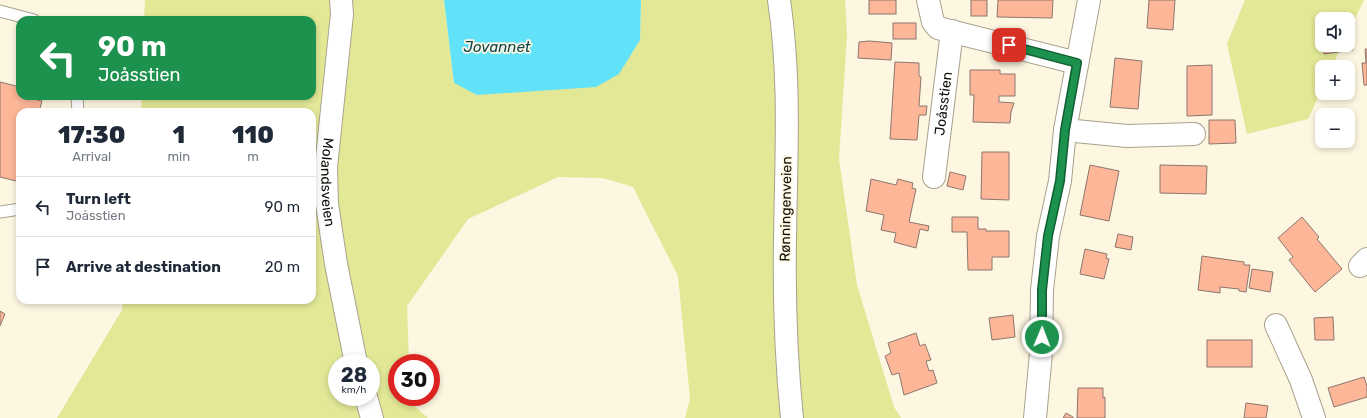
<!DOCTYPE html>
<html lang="en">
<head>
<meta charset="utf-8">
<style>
  body { margin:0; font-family:Rubik,sans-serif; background:#f2f2f3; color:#1f2937; height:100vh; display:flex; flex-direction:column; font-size:15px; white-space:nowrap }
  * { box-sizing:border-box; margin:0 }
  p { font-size:13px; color:#747a83 }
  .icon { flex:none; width:22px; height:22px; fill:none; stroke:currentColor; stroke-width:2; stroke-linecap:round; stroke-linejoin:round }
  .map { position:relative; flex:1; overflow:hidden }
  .panel { position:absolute; left:16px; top:108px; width:300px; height:196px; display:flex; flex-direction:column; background:#fff; border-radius:12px; box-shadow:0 2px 6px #0003 }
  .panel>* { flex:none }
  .guide { position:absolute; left:16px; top:16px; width:300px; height:84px; border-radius:12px; box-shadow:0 2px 6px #0003; background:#1c924e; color:#fff; overflow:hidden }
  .fabs { position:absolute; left:1315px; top:12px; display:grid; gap:8px }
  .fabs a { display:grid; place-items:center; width:40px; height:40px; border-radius:8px; background:#fff; box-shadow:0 2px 6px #0003; font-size:20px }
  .speed { position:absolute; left:328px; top:354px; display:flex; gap:8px; font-size:20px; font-weight:700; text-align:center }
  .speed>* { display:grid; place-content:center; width:52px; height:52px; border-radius:50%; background:#fff; box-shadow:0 2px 6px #0003; line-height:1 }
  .speed small { font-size:10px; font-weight:400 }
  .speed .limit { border:6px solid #d22; background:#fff; color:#111 }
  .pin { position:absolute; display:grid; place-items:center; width:34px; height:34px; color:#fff; margin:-17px; border-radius:8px; box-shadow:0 2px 6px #0006 }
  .me { position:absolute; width:44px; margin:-22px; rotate:1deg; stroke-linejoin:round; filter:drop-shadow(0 0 3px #0008) }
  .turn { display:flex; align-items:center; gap:14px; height:84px; padding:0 16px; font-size:18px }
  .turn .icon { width:52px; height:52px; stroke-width:2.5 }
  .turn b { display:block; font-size:28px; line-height:34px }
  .eta { display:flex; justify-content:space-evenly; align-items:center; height:68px; text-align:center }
  .eta b { font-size:24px; font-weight:800; line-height:28px }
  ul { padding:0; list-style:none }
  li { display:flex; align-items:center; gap:12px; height:60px; padding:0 16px; border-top:1px solid #e0e1e3 }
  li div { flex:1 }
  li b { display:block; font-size:15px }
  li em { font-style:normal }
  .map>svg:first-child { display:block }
  .green { fill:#e2e896; fill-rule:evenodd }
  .water { fill:#62e2f9 }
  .building { fill:#fdb697; stroke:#8c776e }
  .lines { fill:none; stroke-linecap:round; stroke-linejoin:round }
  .lane-casing { stroke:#a8a28e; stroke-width:13 }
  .street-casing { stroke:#a8a28e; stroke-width:24 }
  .primary-casing { stroke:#a8a28e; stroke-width:24 }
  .lane { stroke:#fff; stroke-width:11 }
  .street { stroke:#fff; stroke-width:22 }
  .primary { stroke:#fff; stroke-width:22 }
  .route-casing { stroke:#125f33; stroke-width:10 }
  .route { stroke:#1c924e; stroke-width:7 }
  .labels { text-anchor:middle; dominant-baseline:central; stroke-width:3.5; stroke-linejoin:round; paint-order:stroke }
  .street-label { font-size:14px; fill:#0e0c06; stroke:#fdf6e1 }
  .water-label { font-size:15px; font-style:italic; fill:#0b4750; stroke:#fdf6e1 }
</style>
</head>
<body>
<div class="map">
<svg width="1367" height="418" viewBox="0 0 1367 418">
  <rect width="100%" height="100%" fill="#fdf6e1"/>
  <g class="green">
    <path d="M145,0H444L454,83L640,40L641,0H845L847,36L839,159L857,285L894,407L901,418H685L690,399L678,276L633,187L603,178L558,177L468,219L407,306L409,363H397V397H410L411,403L428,418H57L122,310L123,300H312V112H141L142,96H312V20H144ZM337,363H371V397H337Z"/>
    <path d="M1245,0H1364L1348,33V19H1322V45H1342L1332,67H1322V89L1308,119L1247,134L1227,44Z"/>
  </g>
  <path class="water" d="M444,0H641L640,40L619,74L596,87L477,95L454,83Z"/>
  <g class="building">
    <rect x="869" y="0" width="27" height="14"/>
    <rect x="971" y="0" width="16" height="16"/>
    <path d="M998,0H1053L1052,18L997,17Z"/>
    <path d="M1149,0H1175L1173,30L1147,28Z"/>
    <rect x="893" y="23" width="23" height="16"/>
    <path d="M1348,30H1350L1353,50L1324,54L1320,35H1322V45H1348Z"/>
    <path d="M869,41L892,43L891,60L858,58L859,42Z"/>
    <path d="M1365,49H1367V85H1364L1362,63H1366Z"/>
    <path d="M1115,58L1142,61L1138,109L1110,107Z"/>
    <path d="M895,62L919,63V76L921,77L919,106H927L926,115H919L917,140L890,139Z"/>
    <path d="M1212,65V115L1187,116V66Z"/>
    <path d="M970,70H1000V74H1015V96H999V102L1014,103L1011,112L1010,123L973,122L974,95H970Z"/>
    <path d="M0,82L20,87V96L42,101L39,112H20V182L0,177Z"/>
    <path d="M1209,120H1235L1236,143L1209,144Z"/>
    <path d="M982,152H1009V200L981,199Z"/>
    <path d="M1090,165L1119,171L1109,221L1080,215Z"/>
    <path d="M1160,165L1207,166L1206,194L1160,193Z"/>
    <path d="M950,172L966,176L963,190L947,186Z"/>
    <path d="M871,179L896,185L898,179L913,183L912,188L916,189L909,222L929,226L928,231L920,229L916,248L894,242L896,233L881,230L884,215L866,211Z"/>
    <path d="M952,217H978V229H986V231H1009V257H992V270H968L967,232H952Z"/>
    <path d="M1302,217L1319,237L1317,239L1342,269L1315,292L1289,260L1293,257L1278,238Z"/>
    <path d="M1118,234L1133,237L1131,250L1115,247Z"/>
    <path d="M1085,249L1107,254L1106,258L1109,259L1104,279L1080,274Z"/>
    <path d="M1202,256L1244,262V265H1250L1246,292L1239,291V289L1220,287V293L1198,290Z"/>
    <path d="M1252,269L1273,272L1270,292L1249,288Z"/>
    <path d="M0,311L5,314L0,326Z"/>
    <path d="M1013,315L1015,337L992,340L989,318Z"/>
    <path d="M1333,317L1334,340H1315L1314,318Z"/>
    <path d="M916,333L920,346L925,344L931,360L926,361L929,371L933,370L937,383L904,395L899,373L892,375L885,356L891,353L888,343Z"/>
    <rect x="1207" y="340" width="45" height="27"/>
    <path d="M1364,377L1367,386V397L1334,407L1328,388Z"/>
    <path d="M1078,388H1103V398L1105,397V418H1077Z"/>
    <path d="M1246,403L1268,406L1266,418H1244Z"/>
    <path d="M1066,413L1073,417V418H1063Z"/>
  </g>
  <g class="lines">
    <g class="lane-casing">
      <g id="lane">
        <path d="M0,11L34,20"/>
        <path d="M77,96L78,112"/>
        <path d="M0,212L20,209"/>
      </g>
    </g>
    <g class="street-casing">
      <g id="street">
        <path d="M779,0C791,80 786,159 785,239C784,299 786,359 792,418"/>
        <path d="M928,0L933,22L938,28L1077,63"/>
        <path d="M1065,130L1127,136L1194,134"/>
        <path id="s1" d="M934,177L952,31"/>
        <path d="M1360,266L1367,259"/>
        <path d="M1276,325L1301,380L1314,418"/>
        <path d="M1035,418L1041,353L1042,290L1048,236L1060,181L1065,130L1089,0"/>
      </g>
    </g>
    <g class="primary-casing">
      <g id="primary">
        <path id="s2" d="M341,0L342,14L326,167L327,204L336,264L356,363"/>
        <path d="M366,397L372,418"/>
      </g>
    </g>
    <use href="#lane" class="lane"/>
    <use href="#street" class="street"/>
    <use href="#primary" class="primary"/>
  </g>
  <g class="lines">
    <g class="route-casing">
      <path id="route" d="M1009,45L1077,63L1065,130L1060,181L1048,236L1042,290V337"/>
    </g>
    <use href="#route" class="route"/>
  </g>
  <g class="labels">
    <g class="street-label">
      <text stroke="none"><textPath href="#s1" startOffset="74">Joåsstien</textPath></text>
      <text stroke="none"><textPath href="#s2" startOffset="183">Molandsveien</textPath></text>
      <text transform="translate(786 209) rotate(-89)">Rønningenveien</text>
    </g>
    <g class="water-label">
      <text x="497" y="47">Jovannet</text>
    </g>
  </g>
</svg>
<div class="fabs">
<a><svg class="icon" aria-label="sound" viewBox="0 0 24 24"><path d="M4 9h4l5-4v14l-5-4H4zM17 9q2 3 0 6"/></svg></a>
<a>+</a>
<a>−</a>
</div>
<div class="speed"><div>28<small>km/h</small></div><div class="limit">30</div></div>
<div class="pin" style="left:1009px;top:45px;background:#d93025"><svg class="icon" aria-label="arrive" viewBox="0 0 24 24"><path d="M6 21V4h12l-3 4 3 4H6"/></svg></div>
<svg class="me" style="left:1042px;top:337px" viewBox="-20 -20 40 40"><circle r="17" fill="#1c924e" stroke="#fff" stroke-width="3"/><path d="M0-11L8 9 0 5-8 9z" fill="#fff"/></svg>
<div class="guide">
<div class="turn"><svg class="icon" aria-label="left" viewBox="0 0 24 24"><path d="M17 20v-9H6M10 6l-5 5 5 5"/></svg><div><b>90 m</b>Joåsstien</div></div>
</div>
<section class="panel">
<div class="eta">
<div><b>17:30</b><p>Arrival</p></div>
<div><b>1</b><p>min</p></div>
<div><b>110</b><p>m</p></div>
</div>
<ul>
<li><svg class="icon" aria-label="left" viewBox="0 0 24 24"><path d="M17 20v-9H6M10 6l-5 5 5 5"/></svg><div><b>Turn left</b><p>Joåsstien</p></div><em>90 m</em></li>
<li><svg class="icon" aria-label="arrive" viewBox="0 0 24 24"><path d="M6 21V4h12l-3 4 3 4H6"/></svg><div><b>Arrive at destination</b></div><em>20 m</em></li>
</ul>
</section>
</div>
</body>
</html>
